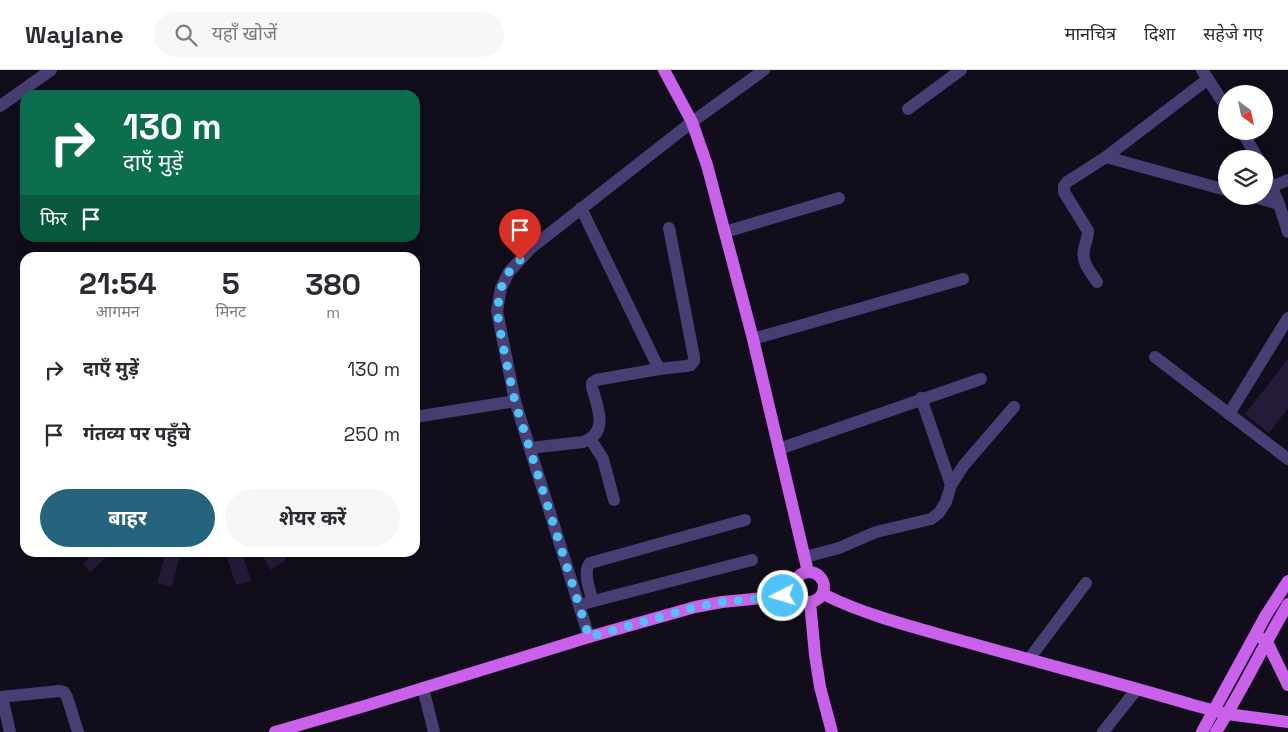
<!DOCTYPE html>
<html lang="hi">
<head>
<meta charset="utf-8">
<style>
  body { margin:0; font-family:"Space Grotesk","Noto Sans Devanagari",sans-serif; background:#f7f7f7; color:#2b2b33; height:100vh; display:flex; flex-direction:column; font-size:19px; white-space:nowrap }
  * { box-sizing:border-box; margin:0 }
  p { font-size:16px; color:#7c7c81 }
  .icon { flex:none; width:28px; height:28px; fill:none; stroke:currentColor; stroke-width:2; stroke-linecap:round; stroke-linejoin:round }
  .map { position:relative; flex:1; overflow:hidden }
  .drawer { position:absolute; left:20px; top:182px; width:400px; height:305px; display:flex; flex-direction:column; background:#fff; border-radius:15px; box-shadow:0 5px 20px #0002 }
  .drawer>* { flex:none }
  .banner { position:absolute; left:20px; top:20px; width:400px; height:152px; border-radius:15px; box-shadow:0 5px 20px #0002; background:#0b6e4f; color:#fff; overflow:hidden }
  .needle { width:32px; rotate:147deg }
  .buttons { position:absolute; left:1218px; top:15px; display:grid; gap:10px }
  .buttons a { display:grid; place-items:center; width:55px; height:55px; border-radius:50%; background:#fff; box-shadow:0 5px 20px #0002; font-size:25px }
  .pin { position:absolute; display:grid; place-items:center; width:42px; height:42px; color:#fff; margin:-51px -21px; border-radius:50% 50% 50% 0; rotate:-45deg; box-shadow:0 0 5px #0007 }
  .pin .icon { rotate:45deg }
  .me { position:absolute; width:55px; margin:-28px; rotate:265deg; stroke-linejoin:round; filter:drop-shadow(0 0 4px #0008) }
  .turn { display:flex; align-items:center; gap:18px; height:105px; padding:0 20px; font-size:22px }
  .turn .icon { width:65px; height:65px; stroke-width:2.5 }
  .turn b { display:block; font-size:35px; line-height:42px }
  .then { display:flex; align-items:center; height:48px; padding:0 20px; background:#0003; gap:10px; font-size:19px }
  .eta { display:flex; justify-content:space-evenly; align-items:center; height:85px; text-align:center }
  .eta b { font-size:30px; font-weight:700; line-height:35px }
  .primary-button { display:flex; gap:10px; margin-top:auto; padding:10px 20px }
  .primary-button a { flex:1; height:58px; border-radius:30px; background:#24647c; color:#fff; font-size:20px; font-weight:700; line-height:58px; text-align:center }
  .primary-button a+a { background:#f7f7f7; color:#2b2b33 }
  ul { padding:0; list-style:none }
  li { display:flex; align-items:center; gap:15px; height:65px; padding:0 20px }
  li div { flex:1 }
  li b { display:block; font-size:19px }
  li em { font-style:normal }
  header { display:flex; align-items:center; gap:30px; box-sizing:border-box; height:70px; padding:0 25px; background:#fff; border-bottom:1px solid #e1e1e2 }
  header strong { font-size:24px }
  nav { display:flex; gap:28px; margin-inline-start:auto; font-size:18px }
  .search { width:350px; height:45px; background:#f7f7f7; display:flex; align-items:center; gap:12px; box-sizing:border-box; padding:0 18px; border-radius:28px; color:#7c7c81; font-size:19px }
  .map>svg:first-child { display:block }
  .building { fill:#251b38 }
  .lines { fill:none; stroke-linecap:round; stroke-linejoin:round }
  .minor { stroke:#473e73; stroke-width:12 }
  .major { stroke:#c961ea; stroke-width:12 }
  .route { stroke:#4fc3f7; stroke-width:9; stroke-dasharray:0 16.2 }
</style>
</head>
<body>
<header>
<strong>Waylane</strong>
<div class="search"><svg class="icon" aria-label="search" viewBox="0 0 24 24"><circle cx="10" cy="10" r="6"/><path d="M15 15l6 6"/></svg>यहाँ खोजें</div>
<nav><a>मानचित्र</a><a>दिशा</a><a>सहेजे गए</a></nav>
</header>
<div class="map">
<svg width="1288" height="662" viewBox="0 0 1288 662">
  <rect width="100%" height="100%" fill="#110d1a"/>
  <g class="building">
    <path d="M1288,289V338L1269,363L1245,344Z"/>
    <path d="M96,482H112L90,502L83,493Z"/>
    <path d="M166,482H181L172,517L157,513Z"/>
    <path d="M225,482H242L251,511L236,515Z"/>
    <path d="M260,482H281L286,490L271,500Z"/>
  </g>
  <g class="lines">
    <g class="minor">
      <path d="M1202,0L1226,37"/>
      <path d="M0,36L51,0"/>
      <path d="M908,39L961,0"/>
      <path d="M1242,61L1258,89"/>
      <path d="M1106,87L1226,120"/>
      <path d="M1264,100L1279,134L1288,162"/>
      <path d="M1271,117L1288,110"/>
      <path d="M1251,126L1279,134"/>
      <path d="M581,138L659,299"/>
      <path d="M725,162L839,128"/>
      <path d="M1097,212C1091,203 1081,192 1084,180C1085,173 1088,168 1088,161L1064,122V116L1067,112L1106,87L1208,9"/>
      <path d="M753,269L963,209"/>
      <path d="M1155,287L1288,389"/>
      <path d="M921,328L951,415"/>
      <path d="M1229,344L1288,248"/>
      <path d="M415,347L515,331"/>
      <path d="M591,370L603,389L614,430"/>
      <path d="M530,378L583,372C610,363 597,336 592,317V313L596,310L659,299L686,296L691,295L694,291V287L669,158"/>
      <path d="M779,379L981,309"/>
      <path d="M805,487L839,478L876,462L931,449L939,443L946,432L951,415L964,395L1014,337"/>
      <path d="M593,531C590,521 582,502 590,493L745,450"/>
      <path d="M586,533L752,490"/>
      <path d="M589,567L515,331L497,241L501,218L509,202L531,178L692,52L764,0"/>
      <path d="M1029,589L1086,513"/>
      <path d="M423,618L434,662"/>
      <path d="M0,627L59,621L64,622L67,627L78,662"/>
      <path d="M2,627L10,662"/>
      <path d="M1103,662L1137,619"/>
    </g>
    <g class="major">
      <path d="M664,0L692,52L707,95L753,269L808,502"/>
      <circle cx="809" cy="517" r="15"/>
      <path d="M823,524C869,547 921,559 970,573C1044,594 1119,613 1193,635L1227,644L1288,652"/>
      <path d="M810,532L815,585L820,617L832,662"/>
      <path d="M1261,568L1266,570L1288,615"/>
      <path d="M275,662L368,635L589,567L695,537L722,532L796,525"/>
      <path d="M1202,662L1266,545L1288,511"/>
      <path d="M1216,662C1242,621 1263,576 1288,534"/>
    </g>
  </g>
  <g class="lines">
    <path class="route" d="M520,190L509,202L501,218L497,241L502,271L515,332L589,567L696,537L722,532L783,526"/>
  </g>
</svg>
<div class="buttons">
<a><svg class="needle" viewBox="-14 -14 28 28"><path d="M0-13l5 13h-10z" fill="#e53935"/><path d="M0 13l5-13h-10z" fill="#7c7c81"/></svg></a>
<a><svg class="icon" aria-label="layers" viewBox="0 0 24 24"><path d="M12 4l9 5-9 5-9-5zM3 14l9 5 9-5"/></svg></a>
</div>
<div class="pin" style="left:520px;top:190px;background:#d93025"><svg class="icon" aria-label="arrive" viewBox="0 0 24 24"><path d="M6 21V4h12l-3 4 3 4H6"/></svg></div>
<svg class="me" style="left:783px;top:526px" viewBox="-20 -20 40 40"><circle r="17" fill="#4fc3f7" stroke="#fff" stroke-width="3"/><path d="M0-11L8 9 0 5-8 9z" fill="#fff"/></svg>
<div class="banner">
<div class="turn"><svg class="icon" aria-label="right" viewBox="0 0 24 24"><path d="M7 20v-9h11M14 6l5 5-5 5"/></svg><div><b>130 m</b>दाएँ मुड़ें</div></div>
<div class="then">फिर<svg class="icon" aria-label="arrive" viewBox="0 0 24 24"><path d="M6 21V4h12l-3 4 3 4H6"/></svg></div>
</div>
<section class="drawer">
<div class="eta">
<div><b>21:54</b><p>आगमन</p></div>
<div><b>5</b><p>मिनट</p></div>
<div><b>380</b><p>m</p></div>
</div>
<ul>
<li><svg class="icon" aria-label="right" viewBox="0 0 24 24"><path d="M7 20v-9h11M14 6l5 5-5 5"/></svg><div><b>दाएँ मुड़ें</b></div><em>130 m</em></li>
<li><svg class="icon" aria-label="arrive" viewBox="0 0 24 24"><path d="M6 21V4h12l-3 4 3 4H6"/></svg><div><b>गंतव्य पर पहुँचे</b></div><em>250 m</em></li>
</ul>
<div class="primary-button"><a>बाहर</a><a>शेयर करें</a></div>
</section>
</div>
</body>
</html>
